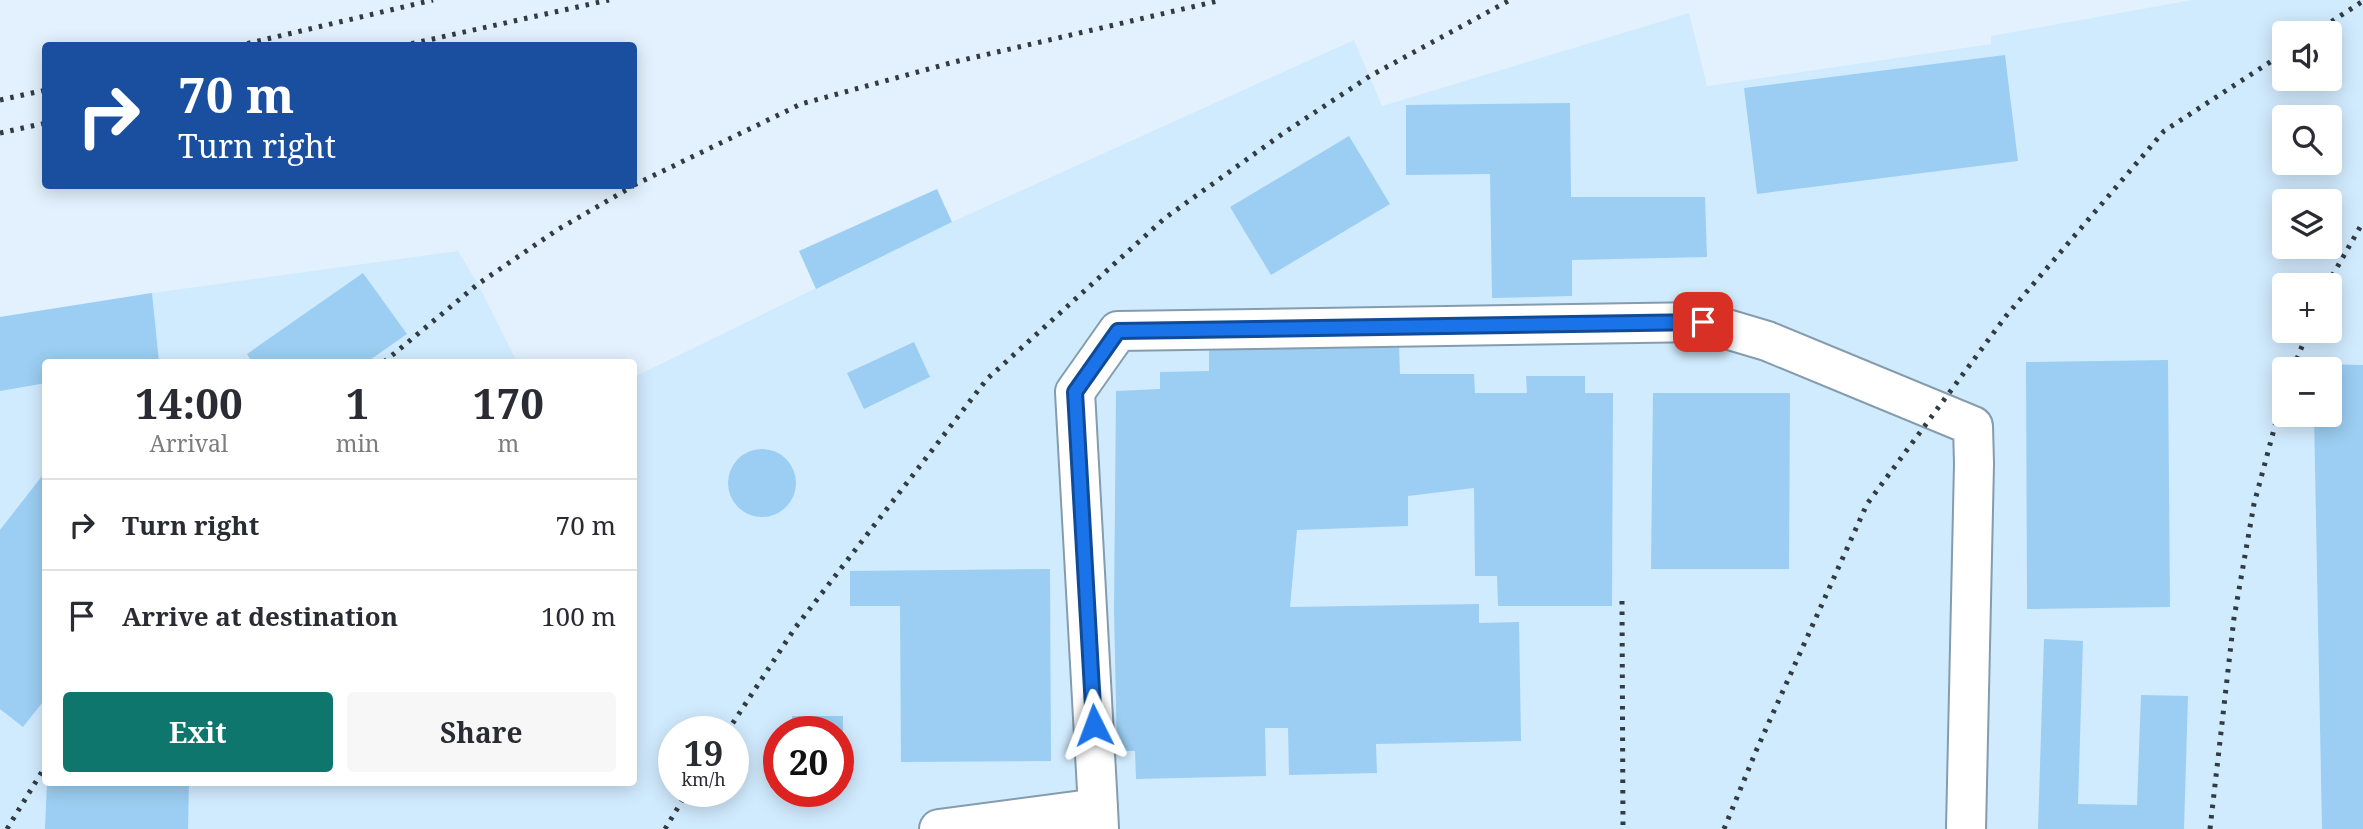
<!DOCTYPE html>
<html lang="en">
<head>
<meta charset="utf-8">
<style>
  body { margin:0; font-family:"Noto Serif",serif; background:#f7f7f7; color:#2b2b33; height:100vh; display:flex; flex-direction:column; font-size:26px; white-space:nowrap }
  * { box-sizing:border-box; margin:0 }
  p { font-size:23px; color:#7c7c81 }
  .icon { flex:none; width:38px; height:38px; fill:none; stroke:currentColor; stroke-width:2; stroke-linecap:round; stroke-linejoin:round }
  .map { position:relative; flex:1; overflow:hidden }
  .side { position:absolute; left:42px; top:359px; width:595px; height:427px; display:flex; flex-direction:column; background:#fff; border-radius:7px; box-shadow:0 4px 18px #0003 }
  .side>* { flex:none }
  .banner { position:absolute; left:42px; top:42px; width:595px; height:147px; border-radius:7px; box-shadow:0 4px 18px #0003; background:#1a4fa0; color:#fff; overflow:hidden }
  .tools { position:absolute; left:2272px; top:21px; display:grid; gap:14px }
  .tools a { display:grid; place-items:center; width:70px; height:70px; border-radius:7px; background:#fff; box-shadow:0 4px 18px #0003; font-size:35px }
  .speed { position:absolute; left:658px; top:716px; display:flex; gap:14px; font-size:35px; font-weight:700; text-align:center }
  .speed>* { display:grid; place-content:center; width:91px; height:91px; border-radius:50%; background:#fff; box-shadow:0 4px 18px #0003; line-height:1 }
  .speed small { font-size:18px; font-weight:400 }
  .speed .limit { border:10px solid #d22; background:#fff; color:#111 }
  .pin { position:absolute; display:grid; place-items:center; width:60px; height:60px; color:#fff; margin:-30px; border-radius:14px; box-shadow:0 4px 10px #0006 }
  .me { position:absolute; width:77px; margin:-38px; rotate:357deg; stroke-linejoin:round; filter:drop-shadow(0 0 5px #0008) }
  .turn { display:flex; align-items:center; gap:24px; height:147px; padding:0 21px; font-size:32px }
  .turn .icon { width:91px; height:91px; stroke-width:2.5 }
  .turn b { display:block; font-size:49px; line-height:60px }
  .eta { display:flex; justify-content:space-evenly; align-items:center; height:119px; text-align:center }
  .eta b { font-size:42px; font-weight:700; line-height:49px }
  .cta { display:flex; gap:14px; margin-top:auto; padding:14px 21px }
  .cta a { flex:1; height:80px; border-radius:7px; background:#0f766e; color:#fff; font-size:28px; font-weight:700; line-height:80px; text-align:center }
  .cta a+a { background:#f7f7f7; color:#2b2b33 }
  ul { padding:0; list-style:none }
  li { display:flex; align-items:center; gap:21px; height:91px; padding:0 21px; border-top:2px solid #e1e1e2 }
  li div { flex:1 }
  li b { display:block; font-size:26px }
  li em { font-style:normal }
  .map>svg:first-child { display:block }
  .built { fill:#d1ebfe; fill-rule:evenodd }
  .building { fill:#9bcef2 }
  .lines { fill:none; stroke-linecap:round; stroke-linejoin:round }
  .minor-casing { stroke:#849cae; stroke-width:42 }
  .minor { stroke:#fff; stroke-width:38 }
  .rail { stroke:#313b42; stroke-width:5; stroke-dasharray:3.5 7; stroke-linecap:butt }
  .route-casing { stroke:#114b97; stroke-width:18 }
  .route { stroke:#1a73e8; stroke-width:12 }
</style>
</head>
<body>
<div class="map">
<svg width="2363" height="829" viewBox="0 0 2363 829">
  <rect width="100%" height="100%" fill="#e2f1fd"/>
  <path class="built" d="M2192,0H2363V829H0V317L152,293L458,251L478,284L517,362H46V782H634V377L952,222L1354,40L1382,106L1689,13L1707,86L1991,44V36ZM2284,33H2329V79H2284ZM2284,117H2329V163H2284ZM2284,201H2329V247H2284ZM2284,285H2329V331H2284ZM2284,369H2329V415H2284ZM674,732H733V791H674ZM779,732H838V791H779Z"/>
  <g class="building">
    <path d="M2005,55L2018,161L1757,194L1744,88Z"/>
    <path d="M1570,103L1571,197H1705L1707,257L1572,260V296L1492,298L1490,174L1406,175V105Z"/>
    <path d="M1349,136L1390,204L1271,275L1230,207Z"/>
    <path d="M937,189L952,222L816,289L799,251Z"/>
    <path d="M363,273L407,334L367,362H252L247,354Z"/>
    <path d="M152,293L159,362H46V383L0,391V317Z"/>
    <path d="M914,342L930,377L864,409L847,373Z"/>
    <path d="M1399,343L1400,374H1474L1475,393H1527L1526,376H1585V393H1613L1612,606H1498L1497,576H1475L1474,488L1408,496V526L1297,530L1290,607L1479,604V623L1519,622L1521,741L1376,744L1377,773L1289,775L1288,728H1265L1266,776L1136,779L1135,751H1117L1114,610L1116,391L1160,389V372L1209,371V348Z"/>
    <path d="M2168,360L2170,607L2027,609L2026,362Z"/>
    <path d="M2314,364L2363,365V829H2322L2314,415H2329V369H2314Z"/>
    <path d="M1653,393H1790L1789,569H1651Z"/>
    <circle cx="762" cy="483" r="34"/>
    <path d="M46,471V698L23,727L0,709V530Z"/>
    <path d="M1050,569L1051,761L901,762L900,606H850V571Z"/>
    <path d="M2044,639L2083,641L2078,804L2137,805L2141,695L2188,696L2184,829H2038Z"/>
    <path d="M792,716H843V757H838V732H792Z"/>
    <path d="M47,782H189L188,829H45Z"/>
  </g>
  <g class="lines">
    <g class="minor-casing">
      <g id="minor">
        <path d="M1098,808L1075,392L1118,331L1703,322L1767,341L1973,426L1974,464L1966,829"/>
        <path d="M939,829L1098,808L1099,829"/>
      </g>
    </g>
    <use href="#minor" class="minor"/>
    <g class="rail">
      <path d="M2314,33L2363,1"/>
      <path d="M237,46L433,0"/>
      <path d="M401,46L609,0"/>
      <path d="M0,100L46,90"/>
      <path d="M0,133L46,123"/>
      <path d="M634,185L801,104L954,62L1222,0"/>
      <path d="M2327,285L2363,222"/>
      <path d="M384,362L478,284L557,230L633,186"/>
      <path d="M2293,369L2308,331"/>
      <path d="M1622,601L1623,829"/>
      <path d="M727,732L795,628L987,379L1165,218L1285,132L1370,76L1510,0"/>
      <path d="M7,829L46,765"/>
      <path d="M665,829L688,791"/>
      <path d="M1724,829L1756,751L1867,504L2006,316L2164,131L2284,53"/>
      <path d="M2210,829L2234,618L2254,504L2284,392"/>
    </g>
  </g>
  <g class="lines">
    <g class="route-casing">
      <path id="route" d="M1094,725L1075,392L1118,331L1703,322"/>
    </g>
    <use href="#route" class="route"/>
  </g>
</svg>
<div class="tools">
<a><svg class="icon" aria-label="sound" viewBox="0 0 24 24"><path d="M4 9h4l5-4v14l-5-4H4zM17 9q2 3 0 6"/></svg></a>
<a><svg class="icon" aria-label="search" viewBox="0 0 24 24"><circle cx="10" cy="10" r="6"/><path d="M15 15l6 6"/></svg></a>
<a><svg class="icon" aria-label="layers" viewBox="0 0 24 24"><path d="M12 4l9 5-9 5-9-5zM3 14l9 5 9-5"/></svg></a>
<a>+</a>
<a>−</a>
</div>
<div class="speed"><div>19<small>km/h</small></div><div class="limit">20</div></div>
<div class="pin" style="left:1703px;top:322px;background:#d93025"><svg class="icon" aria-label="arrive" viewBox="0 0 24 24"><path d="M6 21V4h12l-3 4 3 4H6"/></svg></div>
<svg class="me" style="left:1094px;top:725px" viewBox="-20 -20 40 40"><path d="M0-17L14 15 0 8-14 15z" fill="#1a73e8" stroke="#fff" stroke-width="4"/></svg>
<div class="banner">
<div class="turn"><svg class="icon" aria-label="right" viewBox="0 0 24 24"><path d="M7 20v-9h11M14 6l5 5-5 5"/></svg><div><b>70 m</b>Turn right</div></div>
</div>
<section class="side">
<div class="eta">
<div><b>14:00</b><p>Arrival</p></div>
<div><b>1</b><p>min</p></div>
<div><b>170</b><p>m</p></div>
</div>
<ul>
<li><svg class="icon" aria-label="right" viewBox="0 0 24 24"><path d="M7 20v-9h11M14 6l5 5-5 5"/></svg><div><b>Turn right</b></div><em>70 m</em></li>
<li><svg class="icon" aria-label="arrive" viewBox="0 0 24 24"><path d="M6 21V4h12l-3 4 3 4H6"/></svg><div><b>Arrive at destination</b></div><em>100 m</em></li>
</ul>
<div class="cta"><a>Exit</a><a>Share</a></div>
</section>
</div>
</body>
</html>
